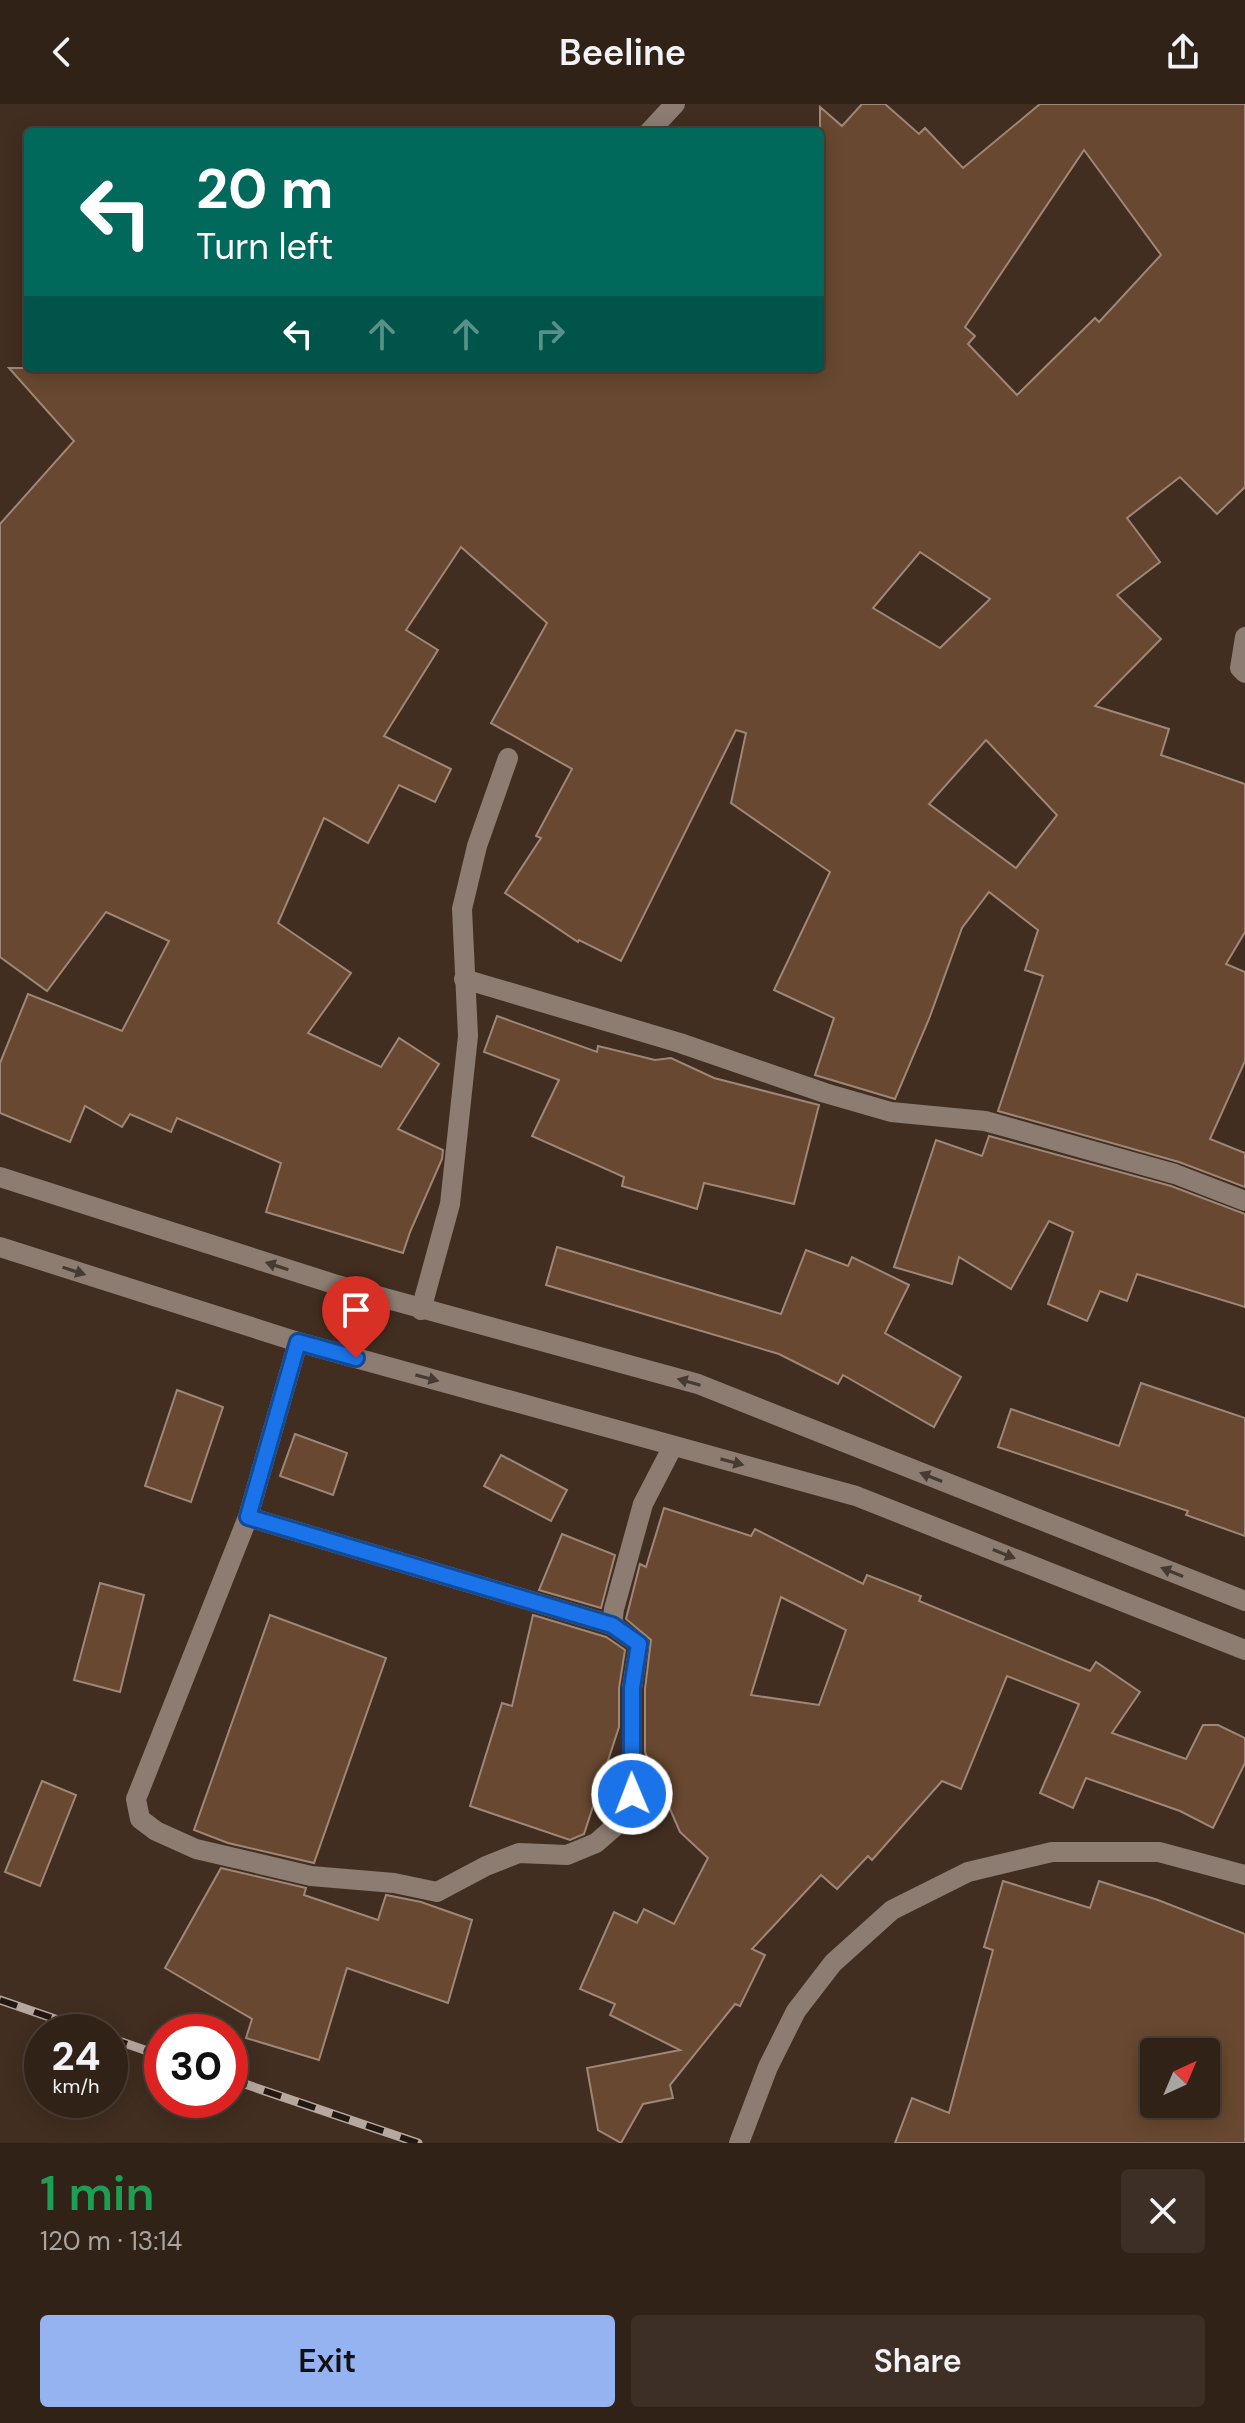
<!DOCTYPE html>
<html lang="en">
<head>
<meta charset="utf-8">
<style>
  body { margin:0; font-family:"DM Sans",sans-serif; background:#3d2f25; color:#f1f3f6; height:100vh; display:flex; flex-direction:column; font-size:30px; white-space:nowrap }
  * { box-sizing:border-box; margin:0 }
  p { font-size:26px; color:#a8a4a2 }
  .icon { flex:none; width:44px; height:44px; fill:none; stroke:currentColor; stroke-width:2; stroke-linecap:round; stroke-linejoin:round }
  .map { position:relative; height:2039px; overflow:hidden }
  .panel { display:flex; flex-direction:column; background:#312218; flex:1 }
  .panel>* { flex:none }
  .guide { position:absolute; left:24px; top:24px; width:800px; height:244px; border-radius:8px; box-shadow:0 4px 20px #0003,0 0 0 2px #4c3f37; background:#00695c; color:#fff; overflow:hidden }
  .needle { width:52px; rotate:44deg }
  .tools { position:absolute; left:1140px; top:1934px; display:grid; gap:16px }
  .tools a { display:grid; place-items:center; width:80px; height:80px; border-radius:8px; background:#312218; box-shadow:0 4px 20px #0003,0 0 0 2px #4c3f37; font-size:40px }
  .speed { position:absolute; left:24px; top:1910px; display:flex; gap:16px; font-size:40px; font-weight:700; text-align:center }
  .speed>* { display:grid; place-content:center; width:104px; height:104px; border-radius:50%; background:#312218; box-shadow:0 4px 20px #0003,0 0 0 2px #4c3f37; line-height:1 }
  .speed small { font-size:20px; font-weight:400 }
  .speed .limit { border:12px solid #d22; background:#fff; color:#111 }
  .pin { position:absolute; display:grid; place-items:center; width:68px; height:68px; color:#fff; margin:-82px -34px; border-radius:50% 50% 50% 0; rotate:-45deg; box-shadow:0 0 8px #0007 }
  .pin .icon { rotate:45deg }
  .me { position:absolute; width:88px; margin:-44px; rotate:359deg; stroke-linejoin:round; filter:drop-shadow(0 0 6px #0008) }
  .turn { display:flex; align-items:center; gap:28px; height:168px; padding:0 40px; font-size:36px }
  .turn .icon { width:104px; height:104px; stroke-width:2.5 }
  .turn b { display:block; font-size:56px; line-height:68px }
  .lanes { display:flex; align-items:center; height:76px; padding:0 40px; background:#0003; justify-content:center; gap:40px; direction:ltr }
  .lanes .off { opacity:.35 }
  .round { display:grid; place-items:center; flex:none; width:84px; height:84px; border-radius:8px; background:#3d2f25 }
  .overview { display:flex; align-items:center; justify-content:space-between; height:136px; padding:0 40px }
  h1 { font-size:48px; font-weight:600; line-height:60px; color:#1e9e55 }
  .action { display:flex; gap:16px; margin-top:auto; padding:16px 40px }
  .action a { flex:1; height:92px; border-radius:8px; background:#95b2f1; color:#111; font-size:32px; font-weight:600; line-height:92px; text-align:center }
  .action a+a { background:#3d2f25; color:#f1f3f6 }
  header { display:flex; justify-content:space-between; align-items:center; height:104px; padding:0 40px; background:#312218; font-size:36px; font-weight:600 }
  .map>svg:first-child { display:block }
  .building { fill:#684830; stroke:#9e8777; stroke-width:2; fill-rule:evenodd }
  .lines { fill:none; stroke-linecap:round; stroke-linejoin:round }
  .minor { stroke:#8c7c71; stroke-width:20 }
  .rail-casing { stroke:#b7a89f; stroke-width:9 }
  .rail { stroke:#211812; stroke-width:6; stroke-dasharray:18; stroke-linecap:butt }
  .oneway { fill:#463b33 }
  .route-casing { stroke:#114b97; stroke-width:20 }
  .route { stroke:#1a73e8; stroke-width:14 }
</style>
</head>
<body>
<header><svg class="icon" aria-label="back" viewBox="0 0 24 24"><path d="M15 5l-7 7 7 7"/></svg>Beeline<svg class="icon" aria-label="share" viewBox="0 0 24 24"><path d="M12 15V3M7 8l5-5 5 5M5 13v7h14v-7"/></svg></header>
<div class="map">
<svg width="1245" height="2039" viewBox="0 0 1245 2039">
  <rect width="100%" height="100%" fill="#412e20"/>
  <g class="building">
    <path d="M862,0H885L919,30L925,24L963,64L1040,0H1245V383L1217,410L1180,373L1127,414L1160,458L1117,491L1161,535L1095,602L1169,625L1161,651L1245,680V828L1226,860L1245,868V957L1210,1035L1245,1049V1083L1179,1058L998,1007L1043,872L1025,866L1038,826L989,788L962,824L929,915L895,995L815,971L834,914L774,886L830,768L731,699L746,629L736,626L621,857L579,836L578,838L505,789L541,734L536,732L572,665L491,619L547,519L461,443L406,526L438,546L384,632L451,665L435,698L399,681L368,739L324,714L278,819L351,869L308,929L381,963L399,934L439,960L398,1025L443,1046L442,1055L410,1128L403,1149L266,1108L281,1059L177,1014L171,1028L130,1010L122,1023L85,1002L70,1038L0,1009V959L28,890L122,927L169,837L106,808L47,887L0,853V420L74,337L9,264H820V3L842,22ZM1084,46L1161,151L1099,218L1095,214L1017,291L968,240L975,232L965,223ZM920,448L990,495L940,544L873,504ZM986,636L1057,711L1016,764L929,700Z"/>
    <path d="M497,912L597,948L598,942L655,956L671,954L714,974L819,1001L794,1100L704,1079L697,1105L622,1082L624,1073L532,1032L559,976L484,948Z"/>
    <path d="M989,1032L1171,1082L1245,1110V1203L1137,1170L1127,1197L1100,1187L1087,1217L1048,1200L1073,1128L1049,1117L1011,1185L959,1153L952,1180L894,1163L936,1036L982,1052Z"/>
    <path d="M557,1143L781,1210L806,1146L848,1162L852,1153L909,1181L885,1229L961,1273L934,1323L843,1271L838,1280L779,1250L546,1181Z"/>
    <path d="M1141,1279L1245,1314V1432L1186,1411L1188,1407L998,1343L1011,1305L1119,1342Z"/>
    <path d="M177,1286L223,1303L191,1398L145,1382Z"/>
    <path d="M295,1330L347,1349L333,1391L280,1372Z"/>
    <path d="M501,1351L567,1386L551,1417L484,1382Z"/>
    <path d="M664,1404L751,1432L755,1425L863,1480L867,1471L921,1492L919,1497L1090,1567L1096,1558L1140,1588L1112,1629L1186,1655L1203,1621H1218L1245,1634V1659L1213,1724L1180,1707L1086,1674L1073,1704L1040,1689L1079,1600L1007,1572L961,1685L942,1677L872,1756L868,1752L837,1785L821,1771L752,1845L765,1851L740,1902L735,1900L670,1981L673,1994L643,2000L621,2039L598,2026L587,1964L680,1946L610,1911L615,1900L580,1885L614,1808L637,1819L644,1805L674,1820L708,1754L680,1728L645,1648V1585L651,1536L626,1515L640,1460L646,1463ZM781,1493L846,1526L819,1601L751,1591Z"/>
    <path d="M562,1430L615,1451L601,1504L539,1486Z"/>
    <path d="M100,1479L144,1491L120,1588L74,1576Z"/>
    <path d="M270,1511L386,1554L314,1759L228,1739L194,1726Z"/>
    <path d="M533,1511L606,1533L625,1546L619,1584V1623L584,1730L570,1736L470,1702L502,1599L512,1602Z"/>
    <path d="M42,1677L76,1691L40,1782L5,1768Z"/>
    <path d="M221,1764L306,1784L304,1791L378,1816L386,1791L421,1798L472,1816L448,1899L347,1864L319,1956L246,1934L252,1915L165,1864Z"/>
    <path d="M1003,1777L1090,1804L1099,1777L1158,1796L1245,1830V2039H895L912,1994L949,2009L993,1846L984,1843ZM1154,1948H1206V2000H1154Z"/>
  </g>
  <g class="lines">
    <g class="minor">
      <path d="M649,28L675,0"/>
      <path d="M1245,533L1240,564L1245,569"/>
      <path d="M464,875L680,939L825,989L891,1008L985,1017L1175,1070L1245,1097"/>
      <path d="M0,1073L337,1181L698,1280L1245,1497"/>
      <path d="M0,1143L298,1238L856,1392L1245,1546"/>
      <path d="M421,1206L450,1100L468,932L462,805L477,742L508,654"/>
      <path d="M298,1238L248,1413L136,1695L140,1715L156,1727L196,1745L311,1772L394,1779L437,1788L486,1762L519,1749L567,1751L596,1739L619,1719L632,1690V1584L639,1540L612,1521L614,1505L643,1400L673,1342"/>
      <path d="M248,1413L612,1521"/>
      <path d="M739,2039L768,1963L796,1907L833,1859L892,1806L968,1768L1052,1748H1159L1245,1771"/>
    </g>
    <g class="rail-casing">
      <g id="rail">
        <path d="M0,1896L93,1928"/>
        <path d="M110,1934L162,1952"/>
        <path d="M230,1975L418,2039"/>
      </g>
    </g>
    <use href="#rail" class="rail"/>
  </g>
  <defs><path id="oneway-solid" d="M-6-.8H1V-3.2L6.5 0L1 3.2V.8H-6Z" transform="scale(2)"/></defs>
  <g class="oneway">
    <use href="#oneway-solid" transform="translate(277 1162) rotate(-162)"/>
    <use href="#oneway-solid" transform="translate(74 1167) rotate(18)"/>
    <use href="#oneway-solid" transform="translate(427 1274) rotate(15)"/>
    <use href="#oneway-solid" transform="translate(689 1278) rotate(-164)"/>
    <use href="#oneway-solid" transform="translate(732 1358) rotate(15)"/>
    <use href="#oneway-solid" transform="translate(931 1373) rotate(-158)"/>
    <use href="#oneway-solid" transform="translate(1004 1450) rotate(22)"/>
    <use href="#oneway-solid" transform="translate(1172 1468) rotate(-158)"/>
  </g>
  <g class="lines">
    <g class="route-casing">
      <path id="route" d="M356,1254L298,1238L248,1413L612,1521L639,1540L632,1584V1690"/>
    </g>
    <use href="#route" class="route"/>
  </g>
</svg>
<div class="tools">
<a><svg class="needle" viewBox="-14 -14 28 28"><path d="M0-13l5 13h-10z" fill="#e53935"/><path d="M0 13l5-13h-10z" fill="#a8a4a2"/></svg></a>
</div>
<div class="speed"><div>24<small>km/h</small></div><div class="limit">30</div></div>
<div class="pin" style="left:356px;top:1254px;background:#d93025"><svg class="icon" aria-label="arrive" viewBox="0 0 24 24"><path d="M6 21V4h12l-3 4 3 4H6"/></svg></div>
<svg class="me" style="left:632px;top:1690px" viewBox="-20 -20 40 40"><circle r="17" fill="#1a73e8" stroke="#fff" stroke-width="3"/><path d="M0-11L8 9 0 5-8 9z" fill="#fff"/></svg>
<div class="guide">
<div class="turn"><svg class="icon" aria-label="left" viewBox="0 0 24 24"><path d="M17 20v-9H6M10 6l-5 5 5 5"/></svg><div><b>20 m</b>Turn left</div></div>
<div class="lanes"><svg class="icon" aria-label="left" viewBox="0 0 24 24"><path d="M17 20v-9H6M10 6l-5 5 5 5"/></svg><svg class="icon off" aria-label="ahead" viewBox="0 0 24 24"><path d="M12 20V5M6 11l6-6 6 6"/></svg><svg class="icon off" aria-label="ahead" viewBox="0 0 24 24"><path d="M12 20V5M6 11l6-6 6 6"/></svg><svg class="icon off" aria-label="right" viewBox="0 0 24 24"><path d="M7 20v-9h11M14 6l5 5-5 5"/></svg></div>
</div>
</div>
<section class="panel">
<div class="overview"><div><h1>1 min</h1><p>120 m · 13:14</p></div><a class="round"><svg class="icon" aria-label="close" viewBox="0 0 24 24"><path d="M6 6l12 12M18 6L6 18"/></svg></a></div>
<div class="action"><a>Exit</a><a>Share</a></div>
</section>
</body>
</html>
